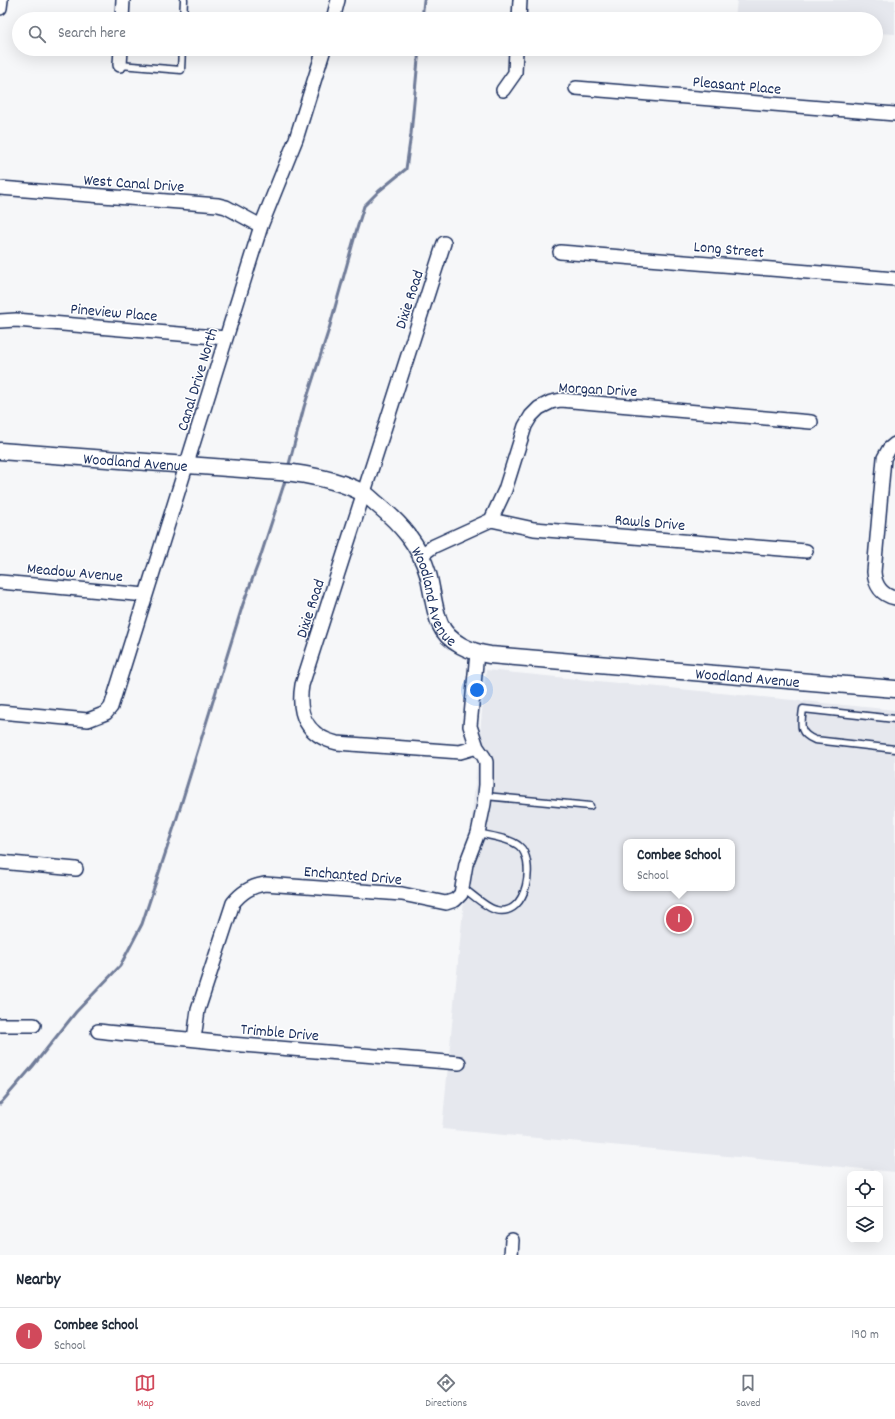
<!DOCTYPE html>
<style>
body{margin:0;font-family:Dekko,sans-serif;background:#f6f6f7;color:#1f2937}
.controls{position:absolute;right:12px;bottom:12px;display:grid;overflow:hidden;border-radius:8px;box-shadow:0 4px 16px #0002}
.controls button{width:36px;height:36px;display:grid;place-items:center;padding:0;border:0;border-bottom:1px solid #e0e1e3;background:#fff;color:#1f2937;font:20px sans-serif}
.you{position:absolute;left:477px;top:690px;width:14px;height:14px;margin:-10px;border:3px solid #fff;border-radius:50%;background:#1a73e8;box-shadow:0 0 0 6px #1a73e833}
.badge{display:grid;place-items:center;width:26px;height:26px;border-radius:50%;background:#d1495b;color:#fff;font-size:13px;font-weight:700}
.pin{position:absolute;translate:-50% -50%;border:2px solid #fff;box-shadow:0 1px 4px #0006}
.popup{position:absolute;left:623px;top:839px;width:112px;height:52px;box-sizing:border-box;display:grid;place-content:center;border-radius:8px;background:#fff;filter:drop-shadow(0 1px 3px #0005);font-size:13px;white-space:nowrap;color:#747a83}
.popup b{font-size:15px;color:#1f2937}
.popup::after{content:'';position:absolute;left:50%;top:100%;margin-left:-8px;border:8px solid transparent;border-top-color:#fff}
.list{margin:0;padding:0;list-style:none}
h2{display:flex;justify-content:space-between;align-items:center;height:52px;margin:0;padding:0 16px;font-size:17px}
h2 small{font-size:13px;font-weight:400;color:#747a83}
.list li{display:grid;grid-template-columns:26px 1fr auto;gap:12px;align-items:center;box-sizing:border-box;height:56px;padding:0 16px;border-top:1px solid #e0e1e3}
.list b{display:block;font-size:15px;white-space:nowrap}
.list p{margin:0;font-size:13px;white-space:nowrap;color:#747a83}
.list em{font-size:13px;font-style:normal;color:#747a83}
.icon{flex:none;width:22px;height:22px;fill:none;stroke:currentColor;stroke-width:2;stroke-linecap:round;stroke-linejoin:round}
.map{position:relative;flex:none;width:895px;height:1255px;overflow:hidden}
.search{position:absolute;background:#fff;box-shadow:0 4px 16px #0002;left:12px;right:12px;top:12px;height:44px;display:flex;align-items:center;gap:10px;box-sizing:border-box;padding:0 14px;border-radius:22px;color:#747a83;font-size:15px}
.sheet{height:108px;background:#fff}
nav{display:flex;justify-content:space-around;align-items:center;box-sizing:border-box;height:56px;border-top:1px solid #e0e1e3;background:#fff;font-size:11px;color:#747a83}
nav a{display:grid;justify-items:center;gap:2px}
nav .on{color:#d1495b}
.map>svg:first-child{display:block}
</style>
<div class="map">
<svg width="895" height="1255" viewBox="0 0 895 1255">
<rect width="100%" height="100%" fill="#f6f7f9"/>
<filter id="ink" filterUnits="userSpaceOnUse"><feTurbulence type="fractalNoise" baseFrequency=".025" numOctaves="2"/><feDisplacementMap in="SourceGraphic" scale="8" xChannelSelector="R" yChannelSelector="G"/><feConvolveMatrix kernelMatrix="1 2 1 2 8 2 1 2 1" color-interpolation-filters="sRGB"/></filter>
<g filter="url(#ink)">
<path fill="#e6e8ee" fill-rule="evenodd" d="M 737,0 L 895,0 L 895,34 L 876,33 L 876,19 L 735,19 Z
M 486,670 L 895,710 L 895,1172 L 442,1129 ZM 626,842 L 732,842 L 732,888 L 626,888 Z"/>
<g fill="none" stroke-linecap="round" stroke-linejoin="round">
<path stroke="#707c99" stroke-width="3" d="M 422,19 L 424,0
M 288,468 L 304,407 L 329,329 L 356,232 L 364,206 L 379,191 L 406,169 L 411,134 L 419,49
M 0,1104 L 33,1066 L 76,1012 L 120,966 L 142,924 L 175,824 L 243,604 L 258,564 L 286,478"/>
<g stroke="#1b2f5e" stroke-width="9">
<path id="service" d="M 183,19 L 184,0
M 120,65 L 181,70 L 182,49
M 895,719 L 803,709 C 801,725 798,733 815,740 L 895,749
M 485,796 L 590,806
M 463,888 C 472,894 486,908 496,910 C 528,918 536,859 519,846 C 510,838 489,836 478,833"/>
</g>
<g stroke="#1b2f5e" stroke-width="16">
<path id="minor" d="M 0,8 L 1,0
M 122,19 L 123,0
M 333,19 L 338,0
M 519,19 L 520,0
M 120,65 L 121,49
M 576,88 L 895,114
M 503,90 L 515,73 L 516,49
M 0,188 L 218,205 L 226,207 L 261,226
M 444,243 L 302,685 C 297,715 307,736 337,743 L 460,752 L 477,747
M 560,252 L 895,279
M 0,321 L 16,320 L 226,338
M 895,444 L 889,449 L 884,458 L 874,572 C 875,585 881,595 895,598
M 491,520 L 534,529 L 806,551
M 420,556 L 434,546 L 491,520 L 505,490 L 525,426 L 531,416 L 539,408 L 551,402 L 561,400 L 811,422
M 0,582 L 146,595
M 0,712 L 88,720 L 106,713 L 111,707 L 261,226 L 296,139 L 324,49
M 0,862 L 76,869
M 0,1025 L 34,1025
M 98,1031 C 142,1036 187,1038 231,1044 L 459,1063
M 194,1039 L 198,1010 L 233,903 C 242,892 251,886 265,884 L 402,894 L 446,903 L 455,900 L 461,894 L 466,864 L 478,833 L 484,804 L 486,785 L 486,762 L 484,757 L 477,747 L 470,726 L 477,653
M 511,1255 L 512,1240"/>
</g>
<g stroke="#1b2f5e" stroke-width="19">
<g id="tertiary">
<path id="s1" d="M 0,451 L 293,473 C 315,476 343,482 363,493 C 368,495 373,501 377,504 C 401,524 419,544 428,574 C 432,589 434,611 440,624 C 448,643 471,652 490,655 L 895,689"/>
</g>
</g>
<use href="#service" stroke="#fff" stroke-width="6"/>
<use href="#minor" stroke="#fff" stroke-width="13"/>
<use href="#tertiary" stroke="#fff" stroke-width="16"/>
</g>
</g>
<g text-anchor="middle" stroke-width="3" stroke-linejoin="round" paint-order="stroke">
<g font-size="16" fill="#1b2f5e" stroke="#fff">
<text transform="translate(737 84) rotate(5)" y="6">Pleasant Place</text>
<text transform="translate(134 182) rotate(4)" y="6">West Canal Drive</text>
<text transform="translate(729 248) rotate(5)" y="6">Long Street</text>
<text transform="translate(408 299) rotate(-72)" y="6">Dixie Road</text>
<text transform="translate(114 311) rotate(5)" y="6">Pineview Place</text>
<text transform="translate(196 379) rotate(-73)" y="6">Canal Drive North</text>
<text transform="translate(598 388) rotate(3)" y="6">Morgan Drive</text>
<text dy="6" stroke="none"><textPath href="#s1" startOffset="136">Woodland Avenue</textPath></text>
<text transform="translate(650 521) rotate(5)" y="6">Rawls Drive</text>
<text transform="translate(75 571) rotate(5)" y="6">Meadow Avenue</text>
<text dy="6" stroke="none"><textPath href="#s1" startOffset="496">Woodland Avenue</textPath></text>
<text transform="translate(309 608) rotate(-72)" y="6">Dixie Road</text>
<text dy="6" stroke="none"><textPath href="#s1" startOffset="844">Woodland Avenue</textPath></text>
<text transform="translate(353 874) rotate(5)" y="6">Enchanted Drive</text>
<text transform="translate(280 1031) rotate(5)" y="6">Trimble Drive</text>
</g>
</g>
</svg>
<div class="controls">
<button><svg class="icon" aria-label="locate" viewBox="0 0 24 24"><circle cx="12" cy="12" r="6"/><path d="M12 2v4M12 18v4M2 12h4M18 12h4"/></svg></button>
<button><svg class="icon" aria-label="layers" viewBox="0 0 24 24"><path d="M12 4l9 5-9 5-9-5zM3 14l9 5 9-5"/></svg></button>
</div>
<div class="you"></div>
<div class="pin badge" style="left:679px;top:919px">1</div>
<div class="popup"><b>Combee School</b>School</div>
<div class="search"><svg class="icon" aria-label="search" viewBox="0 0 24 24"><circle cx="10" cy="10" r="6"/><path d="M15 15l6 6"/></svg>Search here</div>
</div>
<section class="sheet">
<h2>Nearby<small></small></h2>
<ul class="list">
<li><span class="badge">1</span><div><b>Combee School</b><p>School</p></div><em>190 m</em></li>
</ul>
</section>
<nav>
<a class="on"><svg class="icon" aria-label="map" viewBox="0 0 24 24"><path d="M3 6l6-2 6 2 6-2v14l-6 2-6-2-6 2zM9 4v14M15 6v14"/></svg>Map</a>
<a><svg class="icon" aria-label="directions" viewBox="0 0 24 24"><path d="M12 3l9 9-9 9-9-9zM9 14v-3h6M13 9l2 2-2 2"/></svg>Directions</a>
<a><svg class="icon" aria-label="saved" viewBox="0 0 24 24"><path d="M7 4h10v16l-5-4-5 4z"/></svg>Saved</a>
</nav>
